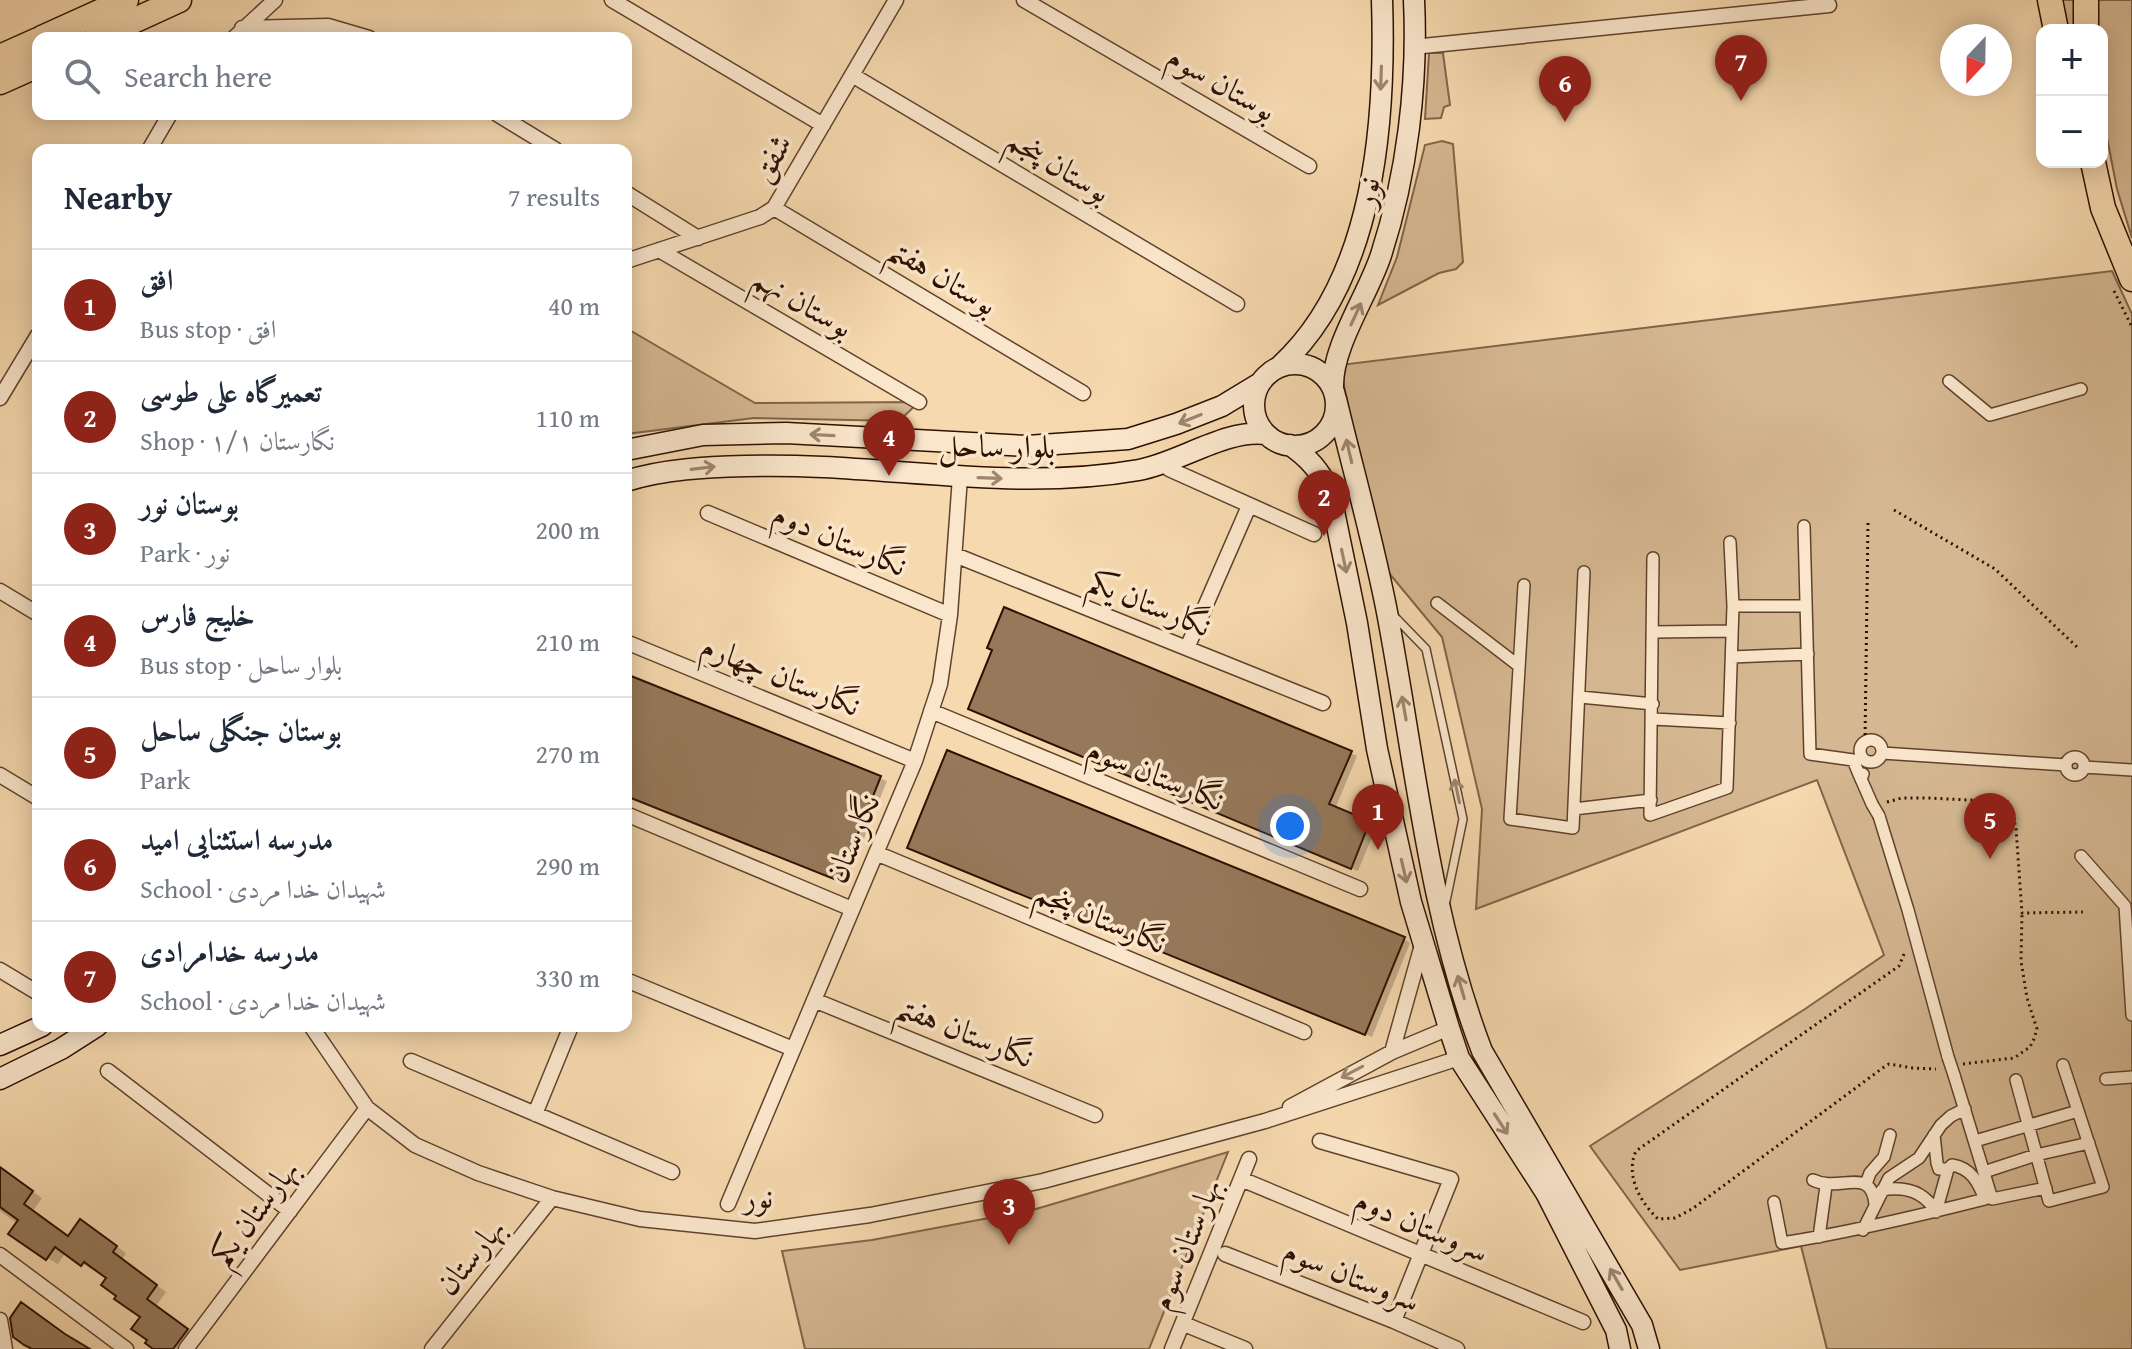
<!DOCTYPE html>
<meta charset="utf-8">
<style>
body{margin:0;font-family:"Gentium Book Plus",Amiri,serif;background:#f6f6f7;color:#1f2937}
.controls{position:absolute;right:24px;top:24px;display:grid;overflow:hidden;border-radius:16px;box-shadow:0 4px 20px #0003}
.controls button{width:72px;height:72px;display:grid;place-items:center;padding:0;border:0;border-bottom:2px solid #e0e1e3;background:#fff;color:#1f2937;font:40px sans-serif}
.compass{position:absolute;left:1940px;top:24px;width:72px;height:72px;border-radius:50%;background:#fff;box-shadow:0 4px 20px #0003;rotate:202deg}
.you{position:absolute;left:1290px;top:826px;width:28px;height:28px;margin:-20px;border:6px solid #fff;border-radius:50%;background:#1a73e8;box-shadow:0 0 0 12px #1a73e833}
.badge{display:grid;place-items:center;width:52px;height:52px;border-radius:50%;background:#8f2418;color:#fff;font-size:26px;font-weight:700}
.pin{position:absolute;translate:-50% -66px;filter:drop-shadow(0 2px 4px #0008)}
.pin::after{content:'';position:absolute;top:42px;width:28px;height:24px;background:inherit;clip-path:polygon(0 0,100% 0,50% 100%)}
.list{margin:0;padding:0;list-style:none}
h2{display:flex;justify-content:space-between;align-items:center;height:104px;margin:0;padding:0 32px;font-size:34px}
h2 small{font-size:26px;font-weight:400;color:#747a83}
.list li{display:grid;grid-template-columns:52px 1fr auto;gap:24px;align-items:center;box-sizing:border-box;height:112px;padding:0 32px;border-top:2px solid #e0e1e3}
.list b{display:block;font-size:30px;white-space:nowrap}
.list p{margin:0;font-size:26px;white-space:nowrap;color:#747a83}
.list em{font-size:26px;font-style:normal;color:#747a83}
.icon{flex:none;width:44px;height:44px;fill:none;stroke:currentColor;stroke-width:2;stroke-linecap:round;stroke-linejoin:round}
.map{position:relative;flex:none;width:2132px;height:1349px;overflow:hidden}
.search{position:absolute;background:#fff;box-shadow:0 4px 20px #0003;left:32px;top:32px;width:600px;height:88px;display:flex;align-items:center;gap:20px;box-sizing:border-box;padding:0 28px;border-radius:16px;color:#747a83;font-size:30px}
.panel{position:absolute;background:#fff;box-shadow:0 4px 20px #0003;left:32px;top:144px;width:600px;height:888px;border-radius:16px}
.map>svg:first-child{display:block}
</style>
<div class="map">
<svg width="2132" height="1349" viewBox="0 0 2132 1349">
<rect width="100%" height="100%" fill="#f7d9af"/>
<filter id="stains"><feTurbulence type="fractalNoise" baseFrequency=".0025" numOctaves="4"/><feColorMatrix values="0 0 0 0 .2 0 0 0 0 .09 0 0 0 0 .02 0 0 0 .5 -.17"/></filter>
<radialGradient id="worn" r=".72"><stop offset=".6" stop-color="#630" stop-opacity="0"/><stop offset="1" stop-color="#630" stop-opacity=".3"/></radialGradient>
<path fill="#d5b791" stroke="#816448" stroke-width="2" d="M 2057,0 L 2076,0 L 2075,30 L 2063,30 Z
M 2097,0 L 2132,0 L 2132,238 L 2117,189 L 2102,112 L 2102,30 L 2097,30 Z
M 1429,53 L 1443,53 L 1450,105 L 1444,107 L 1441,118 L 1425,119 Z
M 1442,141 L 1453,144 L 1463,262 L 1456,269 L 1439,273 L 1378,305 L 1397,257 L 1425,145 Z
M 2112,271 L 2132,314 L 2132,1349 L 1827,1349 L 1801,1246 L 1680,1270 L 1590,1146 L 1805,1009 L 1884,955 L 1817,780 L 1476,909 L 1482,809 L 1442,637 L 1379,561 L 1340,365 Z
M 626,328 L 755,403 L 919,402 L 899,421 L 754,418 L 626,434 Z
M 1228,1152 L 1149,1349 L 805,1349 L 782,1251 L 872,1240 L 1036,1209 Z"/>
<path fill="#0003" d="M 626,676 L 887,781 L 846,883 L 626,796 Z
M 976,712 L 1351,753 L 1357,756 L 1335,809 L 1376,827 L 1358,871 Z
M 916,851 L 1404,939 L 1410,943 L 1372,1037 Z
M 0,1169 L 42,1198 L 33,1211 L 70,1237 L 91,1228 L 126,1253 L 122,1260 L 166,1292 L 156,1306 L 197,1336 L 187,1349 L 164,1349 L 143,1316 L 119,1296 L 109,1277 L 94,1267 L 92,1270 L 66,1252 L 58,1264 L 47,1258 L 18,1224 L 0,1211 Z"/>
<path fill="#96795b" stroke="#2d1000" stroke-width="2" d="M 1004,607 L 1352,751 L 1329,804 L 1370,821 L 1351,869 L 968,709 L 992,650 L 987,648 Z
M 626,674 L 881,776 L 839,881 L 626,796 Z
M 947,750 L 1405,937 L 1365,1035 L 907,848 Z
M 0,1167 L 33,1191 L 24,1204 L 68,1236 L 80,1219 L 117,1246 L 113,1252 L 157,1285 L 147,1299 L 188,1329 L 173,1349 L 153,1349 L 145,1343 L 147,1340 L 131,1329 L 140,1317 L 114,1299 L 116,1296 L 101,1285 L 106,1278 L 84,1262 L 81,1266 L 55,1247 L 46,1260 L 8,1234 L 18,1220 L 0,1207 Z
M 21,1302 L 65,1334 L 90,1349 L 32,1349 L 24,1345 L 13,1337 L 10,1318 Z"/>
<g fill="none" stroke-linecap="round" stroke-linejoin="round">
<g stroke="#60422c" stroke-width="10">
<path id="service" d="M 1394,616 L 1426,649 L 1463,819 L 1446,901"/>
</g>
<g stroke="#60422c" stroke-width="14">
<path id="pedestrian" d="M 1949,381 L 1990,415 L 2081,389
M 1804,526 L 1810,754 L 1853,760 L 1861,779
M 1653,558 L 1650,815 L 1727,788 L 1733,606 L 1730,542
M 1524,585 L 1510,819 L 1573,828 L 1584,572
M 1437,603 L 1519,666
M 1733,606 L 1806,606
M 1653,632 L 1732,631
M 1732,657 L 1808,654
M 1580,697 L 1653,704
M 1653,719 L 1730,723
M1860 751a11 11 0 1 1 22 0a11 11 0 1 1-22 0Z
M 1882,753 L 2066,765
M2066 766a9 9 0 1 1 18 0a9 9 0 1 1-18 0Z
M 2084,767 L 2132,770
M 1863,774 L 1861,779 L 1872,804
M 1574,809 L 1651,800
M 1879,816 L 1908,910 L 1948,1057
M 2081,856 L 2125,906 L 2132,1015
M 1954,1075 L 1992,1199 L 2046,1188
M 2106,1079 L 2132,1077
M 2016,1080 L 2049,1201 L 2103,1187 L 2063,1065
M 1934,1135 L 1937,1163 L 1939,1169 L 1948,1169
M 1975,1141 L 2078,1111
M 1984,1172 L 2036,1155 L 2089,1143
M 1813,1180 C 1839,1193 1871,1165 1875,1204
M 1866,1184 L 1870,1173 L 1884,1157 L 1890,1135
M 1882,1190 C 1905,1186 1924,1191 1936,1212
M 1774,1202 L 1782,1243 C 1851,1232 1918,1216 1985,1199 C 1978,1182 1971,1168 1952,1165 L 1948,1169 L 1936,1212
M 1863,1230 L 1889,1178 L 1919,1158 L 1941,1125 L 1951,1116 L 1965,1109
M 1819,1237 L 1826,1186"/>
</g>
<g stroke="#60422c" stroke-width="17">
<path id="minor" d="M 612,0 L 823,125
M 1024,0 L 1309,166
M 242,28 L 328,26 L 369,38
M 234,38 L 275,0
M 1413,47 L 1829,5
M 852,75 L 1237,304
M 497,114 L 556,150
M 149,150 L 170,114
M 626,193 L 698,238
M 774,208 L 1083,393
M 659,250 L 919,402
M 626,261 L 760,217 L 774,208 L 896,0
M 0,398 L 38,335
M 1169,469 L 1314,534
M 708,513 L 950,615
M 955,555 L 1323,703
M 0,591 L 38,614
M 626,642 L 915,761
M 1187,648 L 1249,506
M 931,711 L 1360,889
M 0,775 L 38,798
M 626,814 L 852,909
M 876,853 L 1304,1032
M 0,970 L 38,993
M 626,980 L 793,1049
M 814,1000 L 1095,1115
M 311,1026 L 367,1108 L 415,1145 L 478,1173 L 552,1198 L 640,1219 L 755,1231 L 870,1215 L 1043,1181 L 1265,1121 L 1459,1058
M 1392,1052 L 1422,945
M 411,1061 L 672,1172
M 108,1071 L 290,1211
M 1290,1107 L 1392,1052 L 1449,1028
M 535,1114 L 571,1026
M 1320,1141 L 1451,1179 L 1394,1321
M 1241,1179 L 1583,1322
M 728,1204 L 915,761 L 940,684 L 950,615 L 960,477
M 1225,1254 L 1394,1321 L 1457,1349
M 0,1255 L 126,1349
M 0,1320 L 5,1349
M 1184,1324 L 1245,1349
M 186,1349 L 367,1108
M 432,1349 L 552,1198
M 1172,1349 L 1249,1159"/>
</g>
<g stroke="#2d1000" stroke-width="23">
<path id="secondary" d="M1254 405a41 41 0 1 1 82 0a41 41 0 1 1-82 0Z
M 1280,366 C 1375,279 1386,121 1382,0
M 1333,387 C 1332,346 1367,297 1381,255 C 1407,175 1418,85 1414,0
M 1336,399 C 1353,470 1373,540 1387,612 C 1415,759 1428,910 1482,1051 L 1642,1325 L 1649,1349
M 1290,445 C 1309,458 1320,471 1330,492 L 1357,623 L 1377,749 L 1411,902 L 1449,1028 L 1459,1058 L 1546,1193 L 1616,1330 L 1620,1349
M 626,450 L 703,435 L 786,433 L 1027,446 L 1128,439 L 1176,424 L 1222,406 L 1260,383
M 626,481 C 664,469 707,467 746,466 C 877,462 1008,493 1139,470 C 1181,462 1225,429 1266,434
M 0,1045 L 42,1026
M 0,1079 L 61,1049 L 97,1026"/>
</g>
<g stroke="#2d1000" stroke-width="27">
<path id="trunk" d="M 2050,0 L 2056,30
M 2086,30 L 2086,0
M 42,38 L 126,0
M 96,38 L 179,0
M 0,57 L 38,40
M 0,82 L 38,65
M 2093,162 L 2103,208 L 2132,279"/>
</g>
<path stroke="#2d1000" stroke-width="3" stroke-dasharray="2 4" stroke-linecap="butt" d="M 2114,291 L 2132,327
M 1894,510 L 1995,569 L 2077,647
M 1865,741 L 1868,521
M 1887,802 L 1902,798 L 1928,798 L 2009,802 L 2016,828 L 2022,913 L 2083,912
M 1904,954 L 1899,966 L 1636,1151 C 1625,1175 1640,1202 1658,1219 L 1675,1218 L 1692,1209 L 1884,1067 L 1889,1064 L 1913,1068 L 1936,1069
M 1963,1064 L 2014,1058 L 2030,1047 L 2034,1039 L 2037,1029 L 2027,998 L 2021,961 L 2022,913"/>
<use href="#service" stroke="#fae6cb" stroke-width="7"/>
<use href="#pedestrian" stroke="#fae6cb" stroke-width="11"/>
<use href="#minor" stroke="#fae6cb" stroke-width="14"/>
<use href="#secondary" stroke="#fae6cb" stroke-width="20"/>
<use href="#trunk" stroke="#f7d9af" stroke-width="24"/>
<g stroke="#60422c" stroke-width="14" stroke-linecap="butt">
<path id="pedestrian-bridge" d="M 1872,804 L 1879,816
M 1948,1057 L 1954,1075"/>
</g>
<use href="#pedestrian-bridge" stroke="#fae6cb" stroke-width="11"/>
</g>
<defs><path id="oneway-shaft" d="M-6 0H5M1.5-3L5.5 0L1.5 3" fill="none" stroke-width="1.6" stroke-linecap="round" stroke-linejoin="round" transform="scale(2)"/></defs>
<g stroke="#9e8670">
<use href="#oneway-shaft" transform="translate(1381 78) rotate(92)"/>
<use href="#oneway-shaft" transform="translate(1356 314) rotate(-65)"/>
<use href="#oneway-shaft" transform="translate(1190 419) rotate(158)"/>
<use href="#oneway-shaft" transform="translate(822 435) rotate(-177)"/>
<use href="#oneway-shaft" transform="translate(1349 451) rotate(-103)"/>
<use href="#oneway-shaft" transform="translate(703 468) rotate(-7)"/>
<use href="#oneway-shaft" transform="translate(990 478) rotate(2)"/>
<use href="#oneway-shaft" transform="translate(1344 561) rotate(78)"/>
<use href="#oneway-shaft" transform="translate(1404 708) rotate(-100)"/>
<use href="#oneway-shaft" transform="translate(1457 791) rotate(-102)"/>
<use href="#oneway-shaft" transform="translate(1404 871) rotate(77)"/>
<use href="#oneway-shaft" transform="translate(1461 987) rotate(-106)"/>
<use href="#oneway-shaft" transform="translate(1352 1072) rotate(152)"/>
<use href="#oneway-shaft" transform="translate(1501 1124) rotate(57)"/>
<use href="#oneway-shaft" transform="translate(1616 1279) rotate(-120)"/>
</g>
<g text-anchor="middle" stroke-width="7" stroke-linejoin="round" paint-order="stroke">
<g font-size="32" fill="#2d1000" stroke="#fae6cb">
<text transform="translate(1222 83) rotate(30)" y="11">بوستان سوم</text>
<text transform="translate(771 158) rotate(-60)" y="11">شفق</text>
<text transform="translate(1059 165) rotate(31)" y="11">بوستان پنجم</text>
<text transform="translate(1366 192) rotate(-78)" y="11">نور</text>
<text transform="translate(943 276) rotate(31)" y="11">بوستان هفتم</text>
<text transform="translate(803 302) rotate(30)" y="11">بوستان نهم</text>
<text transform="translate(997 446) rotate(1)" y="11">بلوار ساحل</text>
<text transform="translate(840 539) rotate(23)" y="11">نگارستان دوم</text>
<text transform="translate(1150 603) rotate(22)" y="11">نگارستان یکم</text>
<text transform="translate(781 675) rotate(22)" y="11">نگارستان چهارم</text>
<text transform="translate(1156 774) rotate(22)" y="11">نگارستان سوم</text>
<text transform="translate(852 838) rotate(-67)" y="11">نگارستان</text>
<text transform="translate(1101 917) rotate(23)" y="11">نگارستان پنجم</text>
<text transform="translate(965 1031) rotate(22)" y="11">نگارستان هفتم</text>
<text transform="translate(758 1197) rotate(-2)" y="11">نور</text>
<text transform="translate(254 1212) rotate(-53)" y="11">بهارستان یکم</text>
<text transform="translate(1422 1225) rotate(23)" y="11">سروستان دوم</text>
<text transform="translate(1185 1244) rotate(-68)" y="11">بهارستان سوم</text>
<text transform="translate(470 1256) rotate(-51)" y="11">بهارستان</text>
<text transform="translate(1352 1275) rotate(22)" y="11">سروستان سوم</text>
</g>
</g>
<rect width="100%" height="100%" filter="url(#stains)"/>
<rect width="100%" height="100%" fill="url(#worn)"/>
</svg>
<div class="controls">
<button>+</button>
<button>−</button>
</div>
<svg class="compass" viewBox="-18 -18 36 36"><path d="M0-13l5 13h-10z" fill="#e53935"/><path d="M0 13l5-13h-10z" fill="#747a83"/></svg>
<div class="you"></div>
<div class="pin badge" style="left:1378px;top:850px">1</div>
<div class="pin badge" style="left:1324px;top:536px">2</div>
<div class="pin badge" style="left:1009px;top:1245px">3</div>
<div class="pin badge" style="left:889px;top:476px">4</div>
<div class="pin badge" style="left:1990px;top:859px">5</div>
<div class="pin badge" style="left:1565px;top:122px">6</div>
<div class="pin badge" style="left:1741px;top:101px">7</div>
<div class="search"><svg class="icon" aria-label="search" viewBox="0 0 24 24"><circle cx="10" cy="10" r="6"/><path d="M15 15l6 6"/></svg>Search here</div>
<section class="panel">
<h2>Nearby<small>7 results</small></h2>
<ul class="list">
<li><span class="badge">1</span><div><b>افق</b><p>Bus stop · افق</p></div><em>40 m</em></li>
<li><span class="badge">2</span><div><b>تعمیرگاه علی طوسی</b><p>Shop · نگارستان ۱/۱</p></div><em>110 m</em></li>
<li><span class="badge">3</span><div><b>بوستان نور</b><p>Park · نور</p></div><em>200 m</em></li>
<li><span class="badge">4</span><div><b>خلیج فارس</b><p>Bus stop · بلوار ساحل</p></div><em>210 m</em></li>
<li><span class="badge">5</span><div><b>بوستان جنگلی ساحل</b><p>Park</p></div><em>270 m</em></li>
<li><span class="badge">6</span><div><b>مدرسه استثنایی امید</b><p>School · شهیدان خدا مردی</p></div><em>290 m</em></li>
<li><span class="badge">7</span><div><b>مدرسه خدامرادی</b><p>School · شهیدان خدا مردی</p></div><em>330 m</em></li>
</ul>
</section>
</div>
